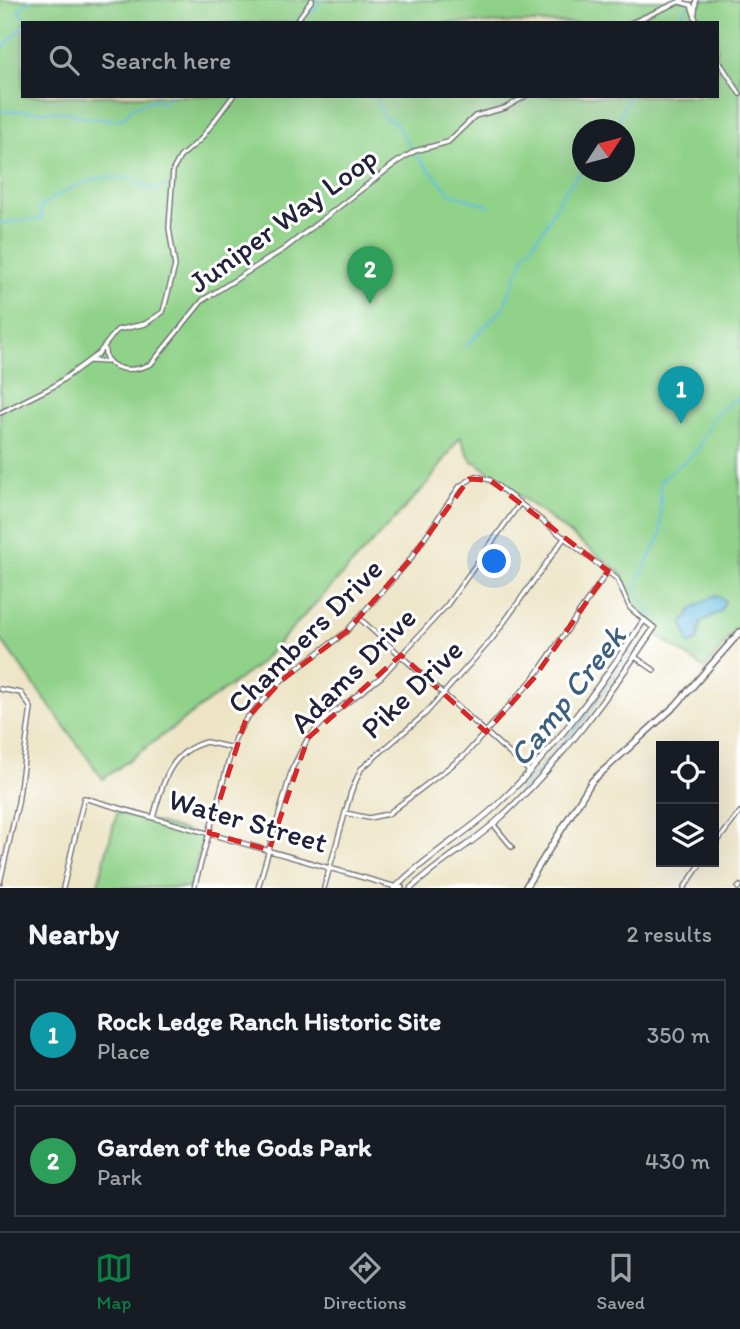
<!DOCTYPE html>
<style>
body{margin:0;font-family:Itim,sans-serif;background:#242831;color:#f1f3f6}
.controls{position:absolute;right:21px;bottom:21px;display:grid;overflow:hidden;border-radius:0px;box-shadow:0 7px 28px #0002}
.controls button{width:63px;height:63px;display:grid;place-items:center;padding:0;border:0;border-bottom:2px solid #363941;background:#171b24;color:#f1f3f6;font:35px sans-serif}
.compass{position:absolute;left:572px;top:119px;width:63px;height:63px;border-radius:50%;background:#171b24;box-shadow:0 7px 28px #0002;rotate:54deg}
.you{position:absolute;left:495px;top:562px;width:24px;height:24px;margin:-18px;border:5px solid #fff;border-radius:50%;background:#1a73e8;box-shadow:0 0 0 10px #1a73e833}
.badge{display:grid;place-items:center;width:46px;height:46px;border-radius:50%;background:#0b8043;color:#fff;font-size:23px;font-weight:700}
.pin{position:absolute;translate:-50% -58px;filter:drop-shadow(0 2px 4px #0008)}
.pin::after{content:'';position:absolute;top:37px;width:24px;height:21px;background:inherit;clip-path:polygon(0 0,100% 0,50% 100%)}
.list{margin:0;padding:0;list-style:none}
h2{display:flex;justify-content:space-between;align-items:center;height:91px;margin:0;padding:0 28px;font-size:30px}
h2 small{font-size:23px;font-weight:400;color:#9ea1a6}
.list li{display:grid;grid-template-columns:46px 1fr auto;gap:21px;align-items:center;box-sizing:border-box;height:112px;margin:0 14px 14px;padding:0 14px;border:2px solid #363941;border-radius:0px}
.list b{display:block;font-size:26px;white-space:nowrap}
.list p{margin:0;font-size:23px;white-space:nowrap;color:#9ea1a6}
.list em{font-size:23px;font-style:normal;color:#9ea1a6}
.icon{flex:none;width:38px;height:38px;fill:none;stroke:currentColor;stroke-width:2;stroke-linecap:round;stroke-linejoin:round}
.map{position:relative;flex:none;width:740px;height:888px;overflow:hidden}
.search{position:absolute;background:#171b24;box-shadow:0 7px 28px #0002;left:21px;right:21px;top:21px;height:77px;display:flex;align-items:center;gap:18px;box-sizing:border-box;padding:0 24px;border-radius:0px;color:#9ea1a6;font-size:26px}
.sheet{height:343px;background:#171b24}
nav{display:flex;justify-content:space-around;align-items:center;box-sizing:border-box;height:98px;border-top:2px solid #363941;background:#171b24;font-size:19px;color:#9ea1a6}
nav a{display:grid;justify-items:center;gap:4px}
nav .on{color:#0b8043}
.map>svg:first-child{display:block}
</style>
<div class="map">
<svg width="740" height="888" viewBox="0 0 740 888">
<rect width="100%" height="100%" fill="#fff"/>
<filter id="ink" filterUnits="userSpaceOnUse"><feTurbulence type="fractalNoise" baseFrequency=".0143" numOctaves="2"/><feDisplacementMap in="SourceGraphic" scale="14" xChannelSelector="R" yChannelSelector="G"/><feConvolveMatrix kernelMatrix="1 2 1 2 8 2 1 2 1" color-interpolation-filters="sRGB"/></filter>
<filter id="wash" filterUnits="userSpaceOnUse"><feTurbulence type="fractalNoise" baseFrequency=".00686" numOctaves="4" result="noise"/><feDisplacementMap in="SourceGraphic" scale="28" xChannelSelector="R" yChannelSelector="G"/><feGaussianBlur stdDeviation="1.57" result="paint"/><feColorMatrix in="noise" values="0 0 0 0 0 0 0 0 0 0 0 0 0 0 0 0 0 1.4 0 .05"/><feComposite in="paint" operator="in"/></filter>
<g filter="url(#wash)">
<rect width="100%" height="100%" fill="#ece4c5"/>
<path fill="#90d289" stroke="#597a62" stroke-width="2" fill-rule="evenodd" d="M 0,0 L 740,0 L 740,624 L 705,669 L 655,633 L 657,626 L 632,603 L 623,576 L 617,570 L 476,462 L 472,462 L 460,437 L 429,482 L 257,666 L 103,779 L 0,638 ZM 23,23 L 717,23 L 717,96 L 23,96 ZM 582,130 L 624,130 L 624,172 L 582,172 Z
M 117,812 L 204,836 L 189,888 L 97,888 Z"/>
<path fill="#65bde2" stroke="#44708e" stroke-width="2" d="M 716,595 L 725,601 L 721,611 L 701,622 L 697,641 L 689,645 L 683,623 L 693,608 Z"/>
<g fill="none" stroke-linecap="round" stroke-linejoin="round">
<path stroke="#65bde2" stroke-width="2" d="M 303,15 L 314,11 L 322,0
M 27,23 L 18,11 L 30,0
M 289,23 L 292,20
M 668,23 L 681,16 L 687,6
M 0,51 L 23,26
M 375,96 L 385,118 L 396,123 L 412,150
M 0,111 L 67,112 L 86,118 L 118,120 L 124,118 L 133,107 L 156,99 L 162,103 L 171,96
M 619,130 L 619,118 L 629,96
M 415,154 L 450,193 L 489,206
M 0,223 L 42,219 L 40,207 C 77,181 117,163 156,192 L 160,187 L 169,187
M 466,346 L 504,307 L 525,254 L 545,227 L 561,196 L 582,170
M 651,621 L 653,617 L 638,593 L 638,581 L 661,535 L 660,481 L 697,451 L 715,414 L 740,396
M 404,888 L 510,802 L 585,718 L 648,626"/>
</g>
</g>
<g filter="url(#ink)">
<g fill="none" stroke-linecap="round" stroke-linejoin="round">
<g stroke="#69666b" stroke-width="6">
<path id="minor" d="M 680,2 L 691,5 L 697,23
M 695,12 L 696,0
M 295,23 L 312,0
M 631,23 L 683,0
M 717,58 L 740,94
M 104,346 L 106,358 C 117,373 135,371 151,364 L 203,300 L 284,249 L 397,162 L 415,151 L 448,142 L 475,116 L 505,108 L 526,96
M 90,361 L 107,362
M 0,413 L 54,386 L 98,354 L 117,330 L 145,324 L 163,312 L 175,266 L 169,228 L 173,170 L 180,157 L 200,140 L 233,96
M 476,476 L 490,480 L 617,579 L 630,608 L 644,620
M 359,618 L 529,771
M 635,657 L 654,670
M 0,689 L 21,693 L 31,708 L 18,803 L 0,882
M 345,813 L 369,818 L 388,814 L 465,755 L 534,678 L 608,571
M 153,818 C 162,786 168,752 206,742 L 233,748
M 493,824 L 512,847
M 714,846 L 740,812
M 63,888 L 84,798 L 396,887
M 194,888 L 235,738 L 246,719 L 282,680 L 346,632 L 409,561 L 460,486 L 476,476
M 258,888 L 292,769 L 308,738 L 328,717 L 381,677 L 447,605 L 520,503
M 324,888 L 351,792 L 361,769 L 425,714 L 492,639 L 565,537
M 684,888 L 702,862
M 738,888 L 740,886"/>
</g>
<g stroke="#69666b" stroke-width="7">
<path id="tertiary" d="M 396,887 C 426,856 465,835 496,806 C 554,751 600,686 644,620 L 654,628 C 608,696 560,763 499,819 C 472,844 439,862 411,888"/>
</g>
<g stroke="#69666b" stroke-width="8">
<path id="secondary" d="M 394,888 L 401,888
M 525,888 L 592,781 L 676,705 L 740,632"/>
</g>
<use href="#minor" stroke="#fff" stroke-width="3.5"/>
<use href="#tertiary" stroke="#fff" stroke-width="4.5"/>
<use href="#secondary" stroke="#fff" stroke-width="5"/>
</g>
</g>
<path fill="none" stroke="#d62828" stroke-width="5" stroke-dasharray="14 9" stroke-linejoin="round" d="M 469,479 L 490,480 L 608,571 L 534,678 L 486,732 L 401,655 L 308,738 L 269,850 L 209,833 L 246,719 L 282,680 L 346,632 L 409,561 Z"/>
<g text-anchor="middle" stroke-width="6" stroke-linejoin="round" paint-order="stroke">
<g font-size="30" fill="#22223b" stroke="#fff">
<text transform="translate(283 220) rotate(-36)" y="10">Juniper Way Loop</text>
<text transform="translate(305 636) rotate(-45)" y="10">Chambers Drive</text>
<text transform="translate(353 670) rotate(-45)" y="10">Adams Drive</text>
<text transform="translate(412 689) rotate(-44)" y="10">Pike Drive</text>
<text transform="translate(248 821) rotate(16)" y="10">Water Street</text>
</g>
<g font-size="32" font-style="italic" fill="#3d607e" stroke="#fff">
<text transform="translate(567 696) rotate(-52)" y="11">Camp Creek</text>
</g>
</g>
</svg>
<div class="controls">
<button><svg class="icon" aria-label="locate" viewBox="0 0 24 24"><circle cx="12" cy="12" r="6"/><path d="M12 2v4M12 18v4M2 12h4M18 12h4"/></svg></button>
<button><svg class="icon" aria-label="layers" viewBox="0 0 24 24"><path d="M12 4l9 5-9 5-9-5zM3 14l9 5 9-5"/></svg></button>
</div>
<svg class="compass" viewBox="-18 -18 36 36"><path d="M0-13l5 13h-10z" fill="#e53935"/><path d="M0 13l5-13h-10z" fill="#9ea1a6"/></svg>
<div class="you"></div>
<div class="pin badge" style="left:681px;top:424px;background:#0f9aa8">1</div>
<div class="pin badge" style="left:370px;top:304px;background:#2e9e5b">2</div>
<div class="search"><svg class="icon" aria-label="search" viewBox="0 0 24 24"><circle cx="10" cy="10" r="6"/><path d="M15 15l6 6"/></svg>Search here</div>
</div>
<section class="sheet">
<h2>Nearby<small>2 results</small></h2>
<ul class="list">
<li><span class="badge" style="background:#0f9aa8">1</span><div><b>Rock Ledge Ranch Historic Site</b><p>Place</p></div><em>350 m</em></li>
<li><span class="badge" style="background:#2e9e5b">2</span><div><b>Garden of the Gods Park</b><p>Park</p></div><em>430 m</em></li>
</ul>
</section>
<nav>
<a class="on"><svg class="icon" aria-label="map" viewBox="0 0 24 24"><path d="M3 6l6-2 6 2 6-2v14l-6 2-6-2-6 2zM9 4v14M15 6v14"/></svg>Map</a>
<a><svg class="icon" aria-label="directions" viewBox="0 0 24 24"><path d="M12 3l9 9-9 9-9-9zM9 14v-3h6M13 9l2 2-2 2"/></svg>Directions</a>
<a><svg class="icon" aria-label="saved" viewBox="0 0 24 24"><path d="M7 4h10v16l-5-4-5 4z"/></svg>Saved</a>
</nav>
